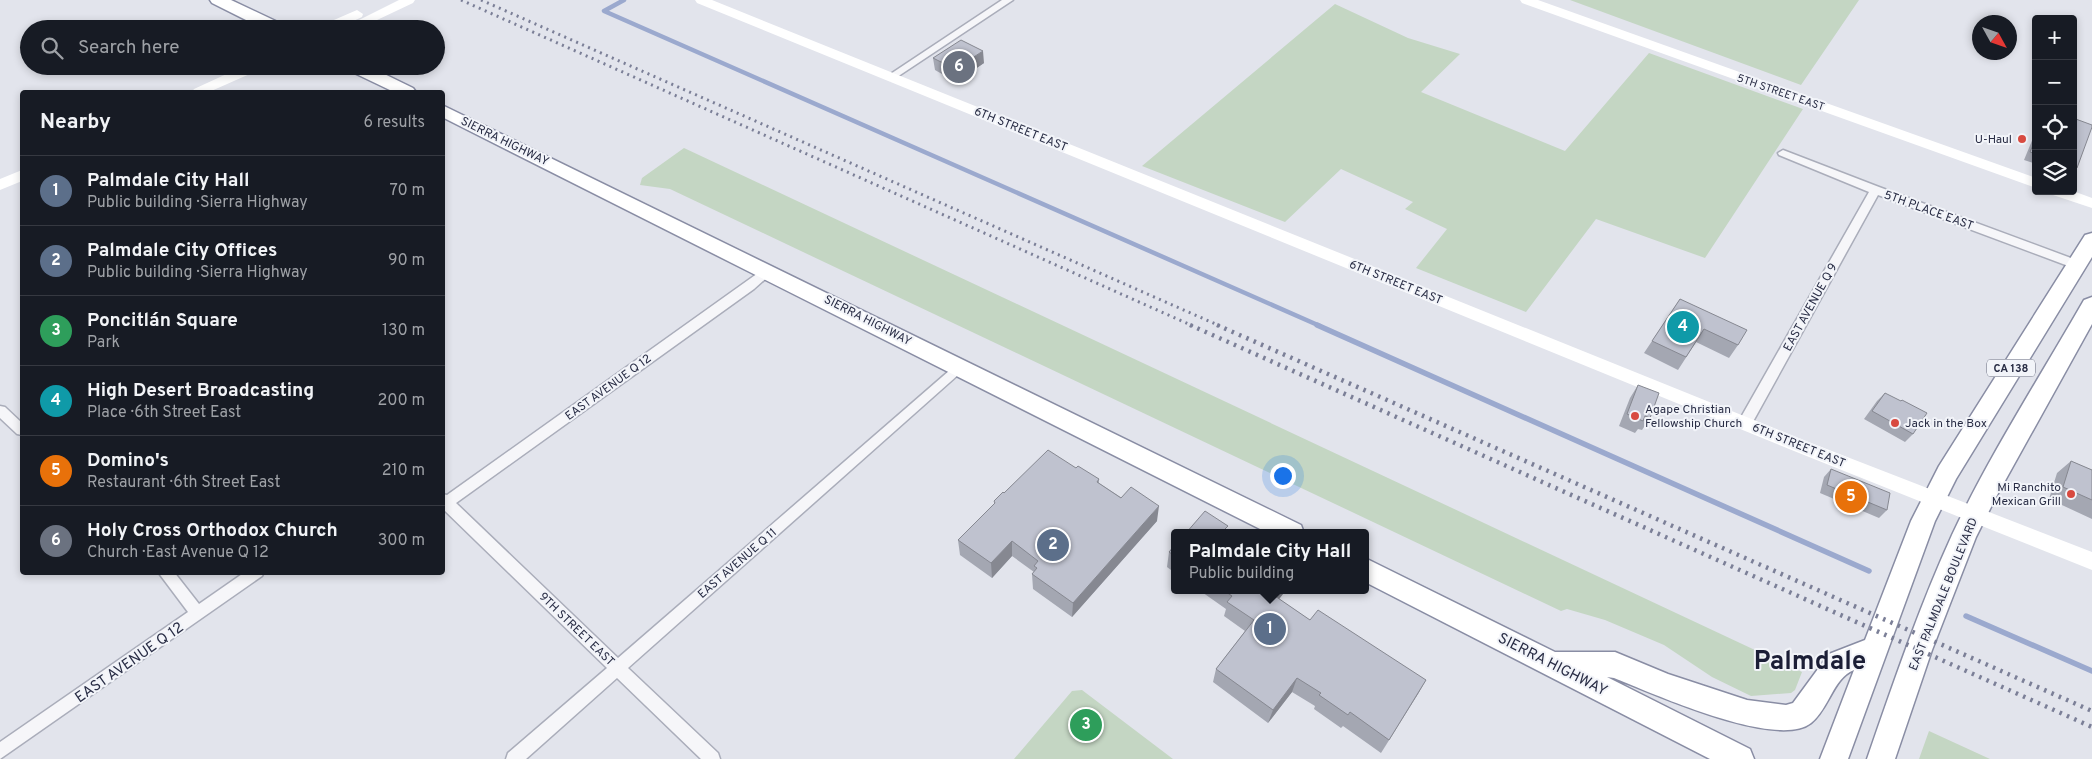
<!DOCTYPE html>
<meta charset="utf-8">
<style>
body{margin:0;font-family:Overpass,sans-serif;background:#20242c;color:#f1f3f6}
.controls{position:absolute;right:15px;top:15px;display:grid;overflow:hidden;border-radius:5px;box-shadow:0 2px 8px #0003}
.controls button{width:45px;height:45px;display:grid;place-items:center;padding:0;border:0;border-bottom:1px solid #363941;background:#171b24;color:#f1f3f6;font:25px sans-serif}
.compass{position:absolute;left:1972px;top:15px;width:45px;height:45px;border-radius:50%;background:#171b24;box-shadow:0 2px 8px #0003;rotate:130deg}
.you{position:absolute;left:1282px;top:475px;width:18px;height:18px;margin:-12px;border:4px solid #fff;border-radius:50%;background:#1a73e8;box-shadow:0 0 0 8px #1a73e833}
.badge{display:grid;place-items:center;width:32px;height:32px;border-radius:50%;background:#7c3aed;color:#fff;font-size:16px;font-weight:700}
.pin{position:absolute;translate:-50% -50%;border:2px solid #fff;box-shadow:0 1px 5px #0006}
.popup{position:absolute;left:1171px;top:529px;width:198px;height:65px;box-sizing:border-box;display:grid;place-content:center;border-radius:5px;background:#171b24;filter:drop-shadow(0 1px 4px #0005);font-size:16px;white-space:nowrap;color:#9ea1a6}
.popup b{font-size:19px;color:#f1f3f6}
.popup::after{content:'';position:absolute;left:50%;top:100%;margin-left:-10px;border:10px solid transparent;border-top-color:#171b24}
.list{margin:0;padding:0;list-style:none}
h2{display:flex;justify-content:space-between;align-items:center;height:65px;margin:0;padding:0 20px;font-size:21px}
h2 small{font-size:16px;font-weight:400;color:#9ea1a6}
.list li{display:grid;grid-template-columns:32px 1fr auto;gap:15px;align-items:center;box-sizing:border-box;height:70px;padding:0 20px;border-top:1px solid #363941}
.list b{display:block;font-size:19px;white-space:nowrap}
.list p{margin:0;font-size:16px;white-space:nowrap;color:#9ea1a6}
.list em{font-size:16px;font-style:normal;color:#9ea1a6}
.icon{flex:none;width:28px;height:28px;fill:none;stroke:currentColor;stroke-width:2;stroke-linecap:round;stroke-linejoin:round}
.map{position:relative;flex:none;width:2092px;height:759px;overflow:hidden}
.search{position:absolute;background:#171b24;box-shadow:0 2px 8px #0003;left:20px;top:20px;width:425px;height:55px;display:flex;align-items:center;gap:12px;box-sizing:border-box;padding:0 18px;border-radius:28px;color:#9ea1a6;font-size:19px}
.panel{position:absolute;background:#171b24;box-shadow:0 2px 8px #0003;left:20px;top:90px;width:425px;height:485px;border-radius:5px}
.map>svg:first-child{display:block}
</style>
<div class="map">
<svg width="2092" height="759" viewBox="0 0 2092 759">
<rect width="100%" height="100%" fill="#e2e4ec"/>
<path fill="#c4d6c3" d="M 1570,0 L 1859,0 L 1801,85 Z
M 1335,4 L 1408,38 L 1460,54 L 1421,92 L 1565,151 L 1649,53 L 1803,109 L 1705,258 L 1596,219 L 1526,312 L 1416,268 L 1447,229 L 1405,209 L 1413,202 L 1341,169 L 1285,222 L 1142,166 Z
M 684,148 L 1802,672 L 1795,690 L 1791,693 L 1751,696 L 1712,677 L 1664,645 L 1605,620 L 1567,609 L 1561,611 L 670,189 L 640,185 L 642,178 Z
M 1082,690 L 1173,759 L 1014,759 L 1072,691 Z
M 1929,731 L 1990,759 L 1919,759 Z"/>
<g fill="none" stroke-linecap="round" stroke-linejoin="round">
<path stroke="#9ba9ce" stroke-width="4.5" d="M 624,0 L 604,11 L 1320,326"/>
<path stroke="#9ba9ce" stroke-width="5.5" d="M 1317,325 L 1869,571
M 1966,616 L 2092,671"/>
<g stroke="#aaadba" stroke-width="3">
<path id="street" d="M 1002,0 L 1013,0 L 894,79 L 891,80 L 886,77 Z
M 1783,150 L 1879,187 L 2079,261 L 2081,264 L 2079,267 L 2071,267 L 1878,195 L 1750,427 L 1740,427 L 1739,423 L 1740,419 L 1869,192 L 1779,155 L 1778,153 Z
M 768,266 L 772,267 L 774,270 L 772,273 L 754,289 L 456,503 L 618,658 L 957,364 L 965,364 L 967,367 L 628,668 L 718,753 L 720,759 L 701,759 L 617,678 L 526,759 L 506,759 L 508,753 L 607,668 L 442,508 L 442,494 L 447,495 Z
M 0,406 L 5,407 L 22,423 L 22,435 L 17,434 L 0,418 Z
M 158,572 L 174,572 L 199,604 L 245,572 L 264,572 L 262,576 L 0,759 L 0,742 L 188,612 Z"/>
</g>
<g stroke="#898da4" stroke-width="3">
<path id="highway" d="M 210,0 L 231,0 L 284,25 L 286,29 L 264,29 L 212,3 Z
M 346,66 L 368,66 L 413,88 L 416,92 L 394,92 L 348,70 Z
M 442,105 L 1301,525 L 1304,533 L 1268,533 L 442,117 Z
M 2092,233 L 2092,257 L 1956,479 L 1935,521 L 1848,759 L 1820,759 L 1854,670 C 1833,678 1829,709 1811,723 C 1777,750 1652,693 1614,678 L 1607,677 L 1750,749 L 1754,759 L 1710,759 L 1365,582 L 1365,558 L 1555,652 L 1615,652 L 1668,674 L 1747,700 L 1786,705 L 1793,703 L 1829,654 L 1865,640 L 1911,521 L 1939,466 L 2085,235 Z
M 2092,297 L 2092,324 L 1996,497 L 1976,537 L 1932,650 L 1895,759 L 1867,759 C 1893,684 1919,607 1952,535 C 1990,454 2040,377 2084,300 Z"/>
</g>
<use href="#street" fill="#f6f6f9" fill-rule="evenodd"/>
<path fill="#fff" fill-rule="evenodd" d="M 399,0 L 415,0 L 413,3 L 358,29 L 341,29 Z
M 695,0 L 712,0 L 1806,441 L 2092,552 L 2092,570 L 1794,451 L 697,3 Z
M 1520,0 L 1538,0 L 2036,178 L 2036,188 L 1522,3 Z
M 357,10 L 363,14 L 362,17 L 336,29 L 319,29 L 320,26 Z
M 244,66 L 263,66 L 261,69 L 209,92 L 192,92 L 194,89 Z
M 22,170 L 22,181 L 0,190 L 0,179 Z
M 2051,191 L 2073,191 L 2092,198 L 2092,208 L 2053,195 Z"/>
<use href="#highway" fill="#fff" fill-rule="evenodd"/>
<path stroke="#7b7f97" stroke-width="3" stroke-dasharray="2 4.5" stroke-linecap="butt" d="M 461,0 L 1193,326
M 481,0 L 1220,326"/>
<path stroke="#7b7f97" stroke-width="4.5" stroke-dasharray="2.5 5.5" stroke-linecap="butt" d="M 1190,325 L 2092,727
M 1217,325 L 2092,711"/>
</g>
<path fill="#a4a7b2" d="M 933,58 L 984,63 L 956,82 L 935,70 Z
M 2073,118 L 2077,168 L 2073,173 Z
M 2036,131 L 2036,164 L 2024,160 Z
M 1680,299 L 1738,345 L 1729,358 L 1696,342 L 1678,370 L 1644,353 Z
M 1638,385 L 1650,418 L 1642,430 L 1638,429 L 1635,433 L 1619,426 L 1630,398 Z
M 1885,393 L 1913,434 L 1905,442 L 1864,419 L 1877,401 Z
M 2071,461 L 2092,470 L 2092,519 L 2049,499 L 2057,473 Z
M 1076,468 L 1099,479 L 1099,483 L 1157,521 L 1072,617 L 1033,589 L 1032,574 L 1034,572 L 1012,556 L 992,578 L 960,555 L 958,540 L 994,504 L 994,501 Z
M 1831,469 L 1887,510 L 1879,518 L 1820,493 L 1824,477 Z
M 1175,545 L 1175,573 L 1167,567 L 1169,552 Z
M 1199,590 L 1286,590 L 1279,599 L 1310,620 L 1426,680 L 1381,753 L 1343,726 L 1341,728 L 1314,709 L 1315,706 L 1292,692 L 1268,723 L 1213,682 L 1216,669 L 1245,631 L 1224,616 L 1226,609 Z"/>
<path fill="#868891" d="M 983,51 L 984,63 L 956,82 L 955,69 Z
M 1159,506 L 1157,521 L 1072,617 L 1073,603 Z
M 1012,541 L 1012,556 L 992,578 L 991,563 Z
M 1279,590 L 1286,590 L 1270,611 L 1275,596 Z
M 1297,678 L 1292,692 L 1268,723 L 1273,710 Z
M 1426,680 L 1418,694 L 1381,753 L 1389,740 Z"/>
<path fill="#bfc2cf" stroke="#868891" d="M 961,40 L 983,51 L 955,69 L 933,58 Z
M 2073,118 L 2092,125 L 2092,127 L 2077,168 L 2073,167 Z
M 2036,138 L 2036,154 L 2030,152 Z
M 1680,299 L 1747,330 L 1738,345 L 1704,329 L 1686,357 L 1652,341 Z
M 1638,385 L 1659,393 L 1650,418 L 1645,416 L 1643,421 L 1627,414 Z
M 1885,393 L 1901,401 L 1902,400 L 1927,413 L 1913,434 L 1872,411 Z
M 1048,450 L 1076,468 L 1078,466 L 1099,479 L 1097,482 L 1121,498 L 1131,487 L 1159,506 L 1073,603 L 1032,574 L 1037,568 L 1034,566 L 1038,561 L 1012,541 L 991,563 L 958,540 L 995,503 L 994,501 L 1003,492 L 1004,493 Z
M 2071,461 L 2092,470 L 2092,500 L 2063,487 Z
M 1831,469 L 1890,493 L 1887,510 L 1827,485 Z
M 1205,511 L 1228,526 L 1225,529 L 1231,533 L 1186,533 Z
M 1175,545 L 1175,556 L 1169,552 Z
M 1223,590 L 1279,590 L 1275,596 L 1310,620 L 1318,610 L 1426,680 L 1389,740 L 1350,712 L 1348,715 L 1319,695 L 1321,693 L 1297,678 L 1273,710 L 1216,669 L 1254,620 L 1227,602 L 1232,596 Z"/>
<g fill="#d84a40" stroke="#f2f4f9" stroke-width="2">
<circle cx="2022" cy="139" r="5"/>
<circle cx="1635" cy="416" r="5"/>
<circle cx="1895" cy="423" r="5"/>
<circle cx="2071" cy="494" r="5"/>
</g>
<g text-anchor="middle" stroke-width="4" stroke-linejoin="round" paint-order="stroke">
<g font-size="11" fill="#292d45" stroke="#f2f4f9">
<text transform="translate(1781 92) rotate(19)" y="4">5TH STREET EAST</text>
</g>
<rect fill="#f2f4f9" stroke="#65697b" stroke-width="1" x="1987" y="359.5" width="48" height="17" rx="4"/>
<g font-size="11" font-weight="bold" fill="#292d45">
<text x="2011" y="372">CA 138</text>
</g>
<g font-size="12" fill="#292d45" stroke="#f2f4f9">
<text transform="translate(1021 129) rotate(22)" y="4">6TH STREET EAST</text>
<text transform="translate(505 141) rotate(26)" y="4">SIERRA HIGHWAY</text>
<text transform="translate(1929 210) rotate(20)" y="4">5TH PLACE EAST</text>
<text transform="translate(1396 282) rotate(22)" y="4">6TH STREET EAST</text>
<text transform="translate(1810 307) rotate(-61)" y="4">EAST AVENUE Q 9</text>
<text transform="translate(868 320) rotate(27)" y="4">SIERRA HIGHWAY</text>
<text transform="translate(608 387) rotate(-36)" y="4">EAST AVENUE Q 12</text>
<text transform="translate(1799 445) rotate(22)" y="4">6TH STREET EAST</text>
<text transform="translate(737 563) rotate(-41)" y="4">EAST AVENUE Q 11</text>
<text transform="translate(1943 594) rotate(-68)" y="4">EAST PALMDALE BOULEVARD</text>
<text transform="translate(577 629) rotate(44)" y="4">9TH STREET EAST</text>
</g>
<g font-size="12" fill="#292d45" stroke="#f2f4f9" text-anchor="end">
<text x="2012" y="143">U-Haul</text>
<text x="1645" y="413" text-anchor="start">Agape Christian<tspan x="1645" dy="14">Fellowship Church</tspan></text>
<text x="1905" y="427" text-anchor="start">Jack in the Box</text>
<text x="2061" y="491">Mi Ranchito<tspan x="2061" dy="14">Mexican Grill</tspan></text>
</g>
<g font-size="15" fill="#292d45" stroke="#f2f4f9">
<text transform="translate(129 662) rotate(-35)" y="5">EAST AVENUE Q 12</text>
<text transform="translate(1553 664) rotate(27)" y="5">SIERRA HIGHWAY</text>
</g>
<g font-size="26" font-weight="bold" fill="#1b1e36" stroke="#f2f4f9">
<text x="1810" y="669">Palmdale</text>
</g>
</g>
</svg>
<div class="controls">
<button>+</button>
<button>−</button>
<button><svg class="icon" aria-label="locate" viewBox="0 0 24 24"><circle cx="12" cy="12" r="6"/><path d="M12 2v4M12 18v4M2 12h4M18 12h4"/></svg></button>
<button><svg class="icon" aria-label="layers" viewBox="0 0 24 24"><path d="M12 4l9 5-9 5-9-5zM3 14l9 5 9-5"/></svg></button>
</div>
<svg class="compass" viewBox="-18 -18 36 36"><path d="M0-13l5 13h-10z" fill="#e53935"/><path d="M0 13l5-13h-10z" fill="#9ea1a6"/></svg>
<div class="you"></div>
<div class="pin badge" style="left:1270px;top:629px;background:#5c6f8a">1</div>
<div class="popup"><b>Palmdale City Hall</b>Public building</div>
<div class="pin badge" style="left:1053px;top:545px;background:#5c6f8a">2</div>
<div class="pin badge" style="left:1086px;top:725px;background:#2e9e5b">3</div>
<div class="pin badge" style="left:1683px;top:327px;background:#0f9aa8">4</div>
<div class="pin badge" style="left:1851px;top:497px;background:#e8710a">5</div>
<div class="pin badge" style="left:959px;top:67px;background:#6b7280">6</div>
<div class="search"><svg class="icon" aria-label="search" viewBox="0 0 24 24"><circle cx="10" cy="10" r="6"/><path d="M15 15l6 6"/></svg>Search here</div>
<section class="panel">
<h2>Nearby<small>6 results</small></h2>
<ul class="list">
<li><span class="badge" style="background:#5c6f8a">1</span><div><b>Palmdale City Hall</b><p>Public building · Sierra Highway</p></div><em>70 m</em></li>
<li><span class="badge" style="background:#5c6f8a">2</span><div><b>Palmdale City Offices</b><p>Public building · Sierra Highway</p></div><em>90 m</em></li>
<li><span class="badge" style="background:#2e9e5b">3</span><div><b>Poncitlán Square</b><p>Park</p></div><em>130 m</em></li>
<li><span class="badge" style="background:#0f9aa8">4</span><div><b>High Desert Broadcasting</b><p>Place · 6th Street East</p></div><em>200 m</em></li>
<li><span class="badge" style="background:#e8710a">5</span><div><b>Domino's</b><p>Restaurant · 6th Street East</p></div><em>210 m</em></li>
<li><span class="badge" style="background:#6b7280">6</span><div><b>Holy Cross Orthodox Church</b><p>Church · East Avenue Q 12</p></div><em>300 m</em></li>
</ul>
</section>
</div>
